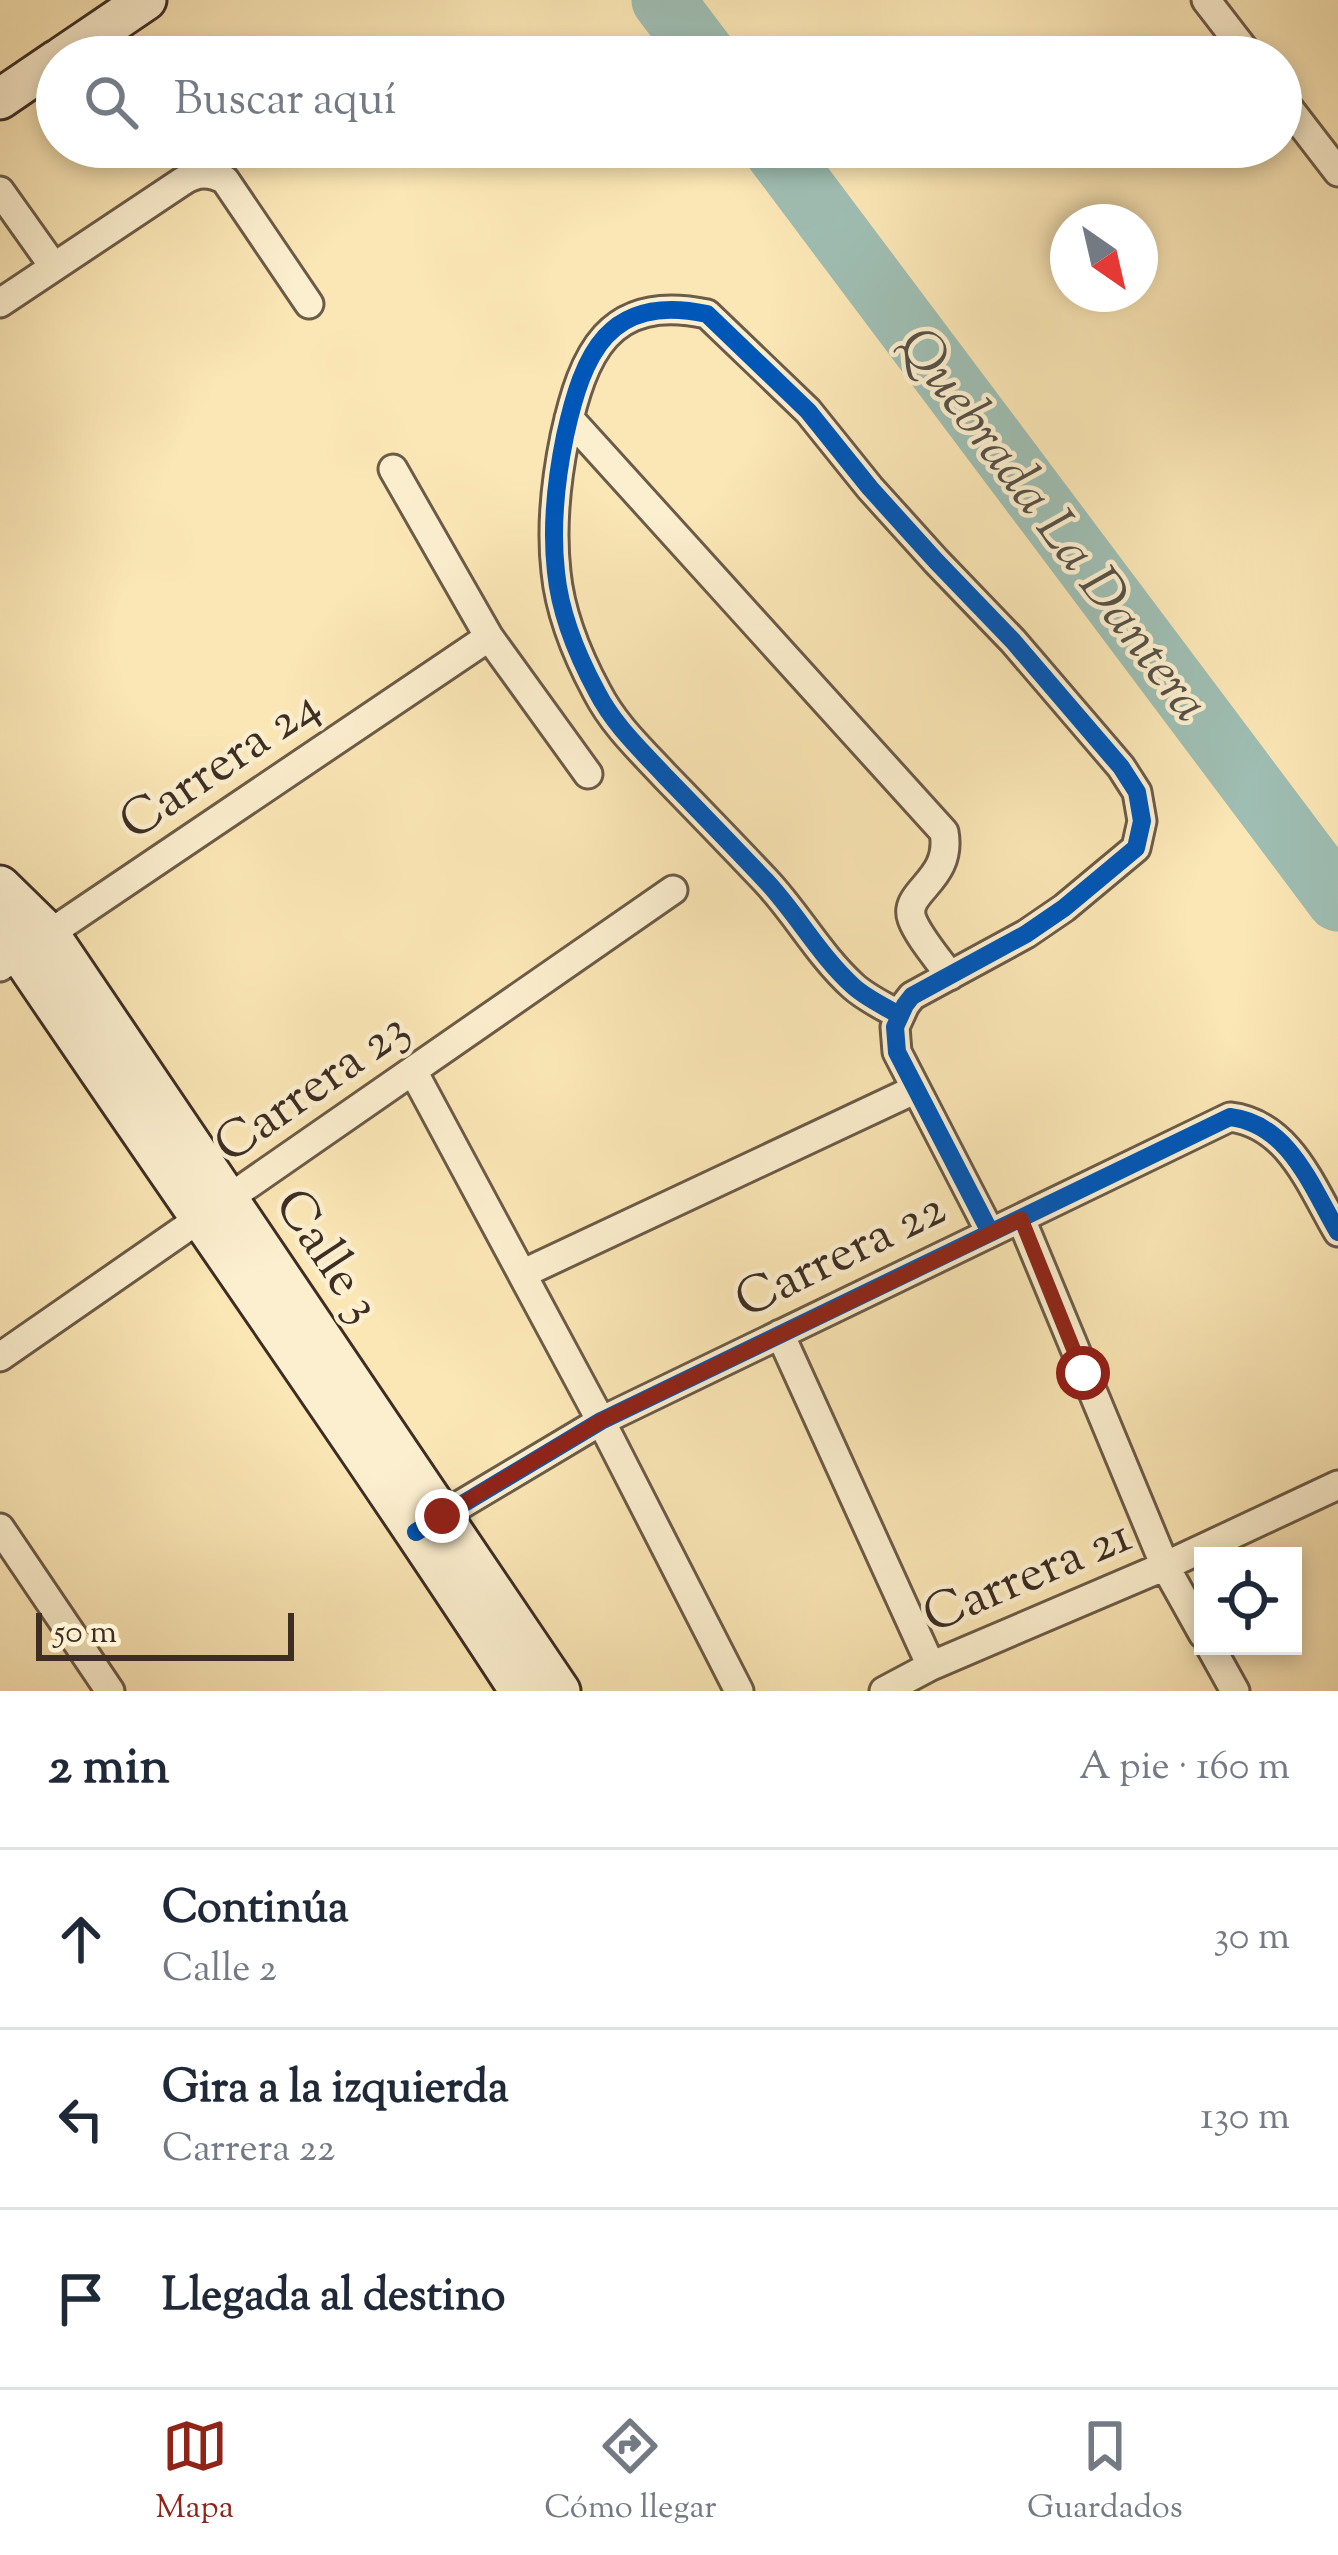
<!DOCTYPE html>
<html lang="es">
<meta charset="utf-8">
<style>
body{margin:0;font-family:"Sorts Mill Goudy",serif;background:#f2f2f3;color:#1f2937}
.controls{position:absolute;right:36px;bottom:36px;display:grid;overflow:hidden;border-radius:0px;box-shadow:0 6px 18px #0003}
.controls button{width:108px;height:108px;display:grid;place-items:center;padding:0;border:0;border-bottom:3px solid #e0e1e3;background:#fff;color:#1f2937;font:60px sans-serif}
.compass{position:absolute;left:1050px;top:204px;width:108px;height:108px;border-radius:50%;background:#fff;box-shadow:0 6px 18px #0003;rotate:146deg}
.scale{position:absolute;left:36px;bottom:30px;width:258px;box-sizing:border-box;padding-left:12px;border:6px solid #3d2d23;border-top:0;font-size:33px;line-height:42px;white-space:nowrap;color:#3d2d23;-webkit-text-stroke:9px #fcefcf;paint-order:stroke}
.stop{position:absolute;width:36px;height:36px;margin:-27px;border:9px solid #8f2418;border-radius:50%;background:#fff}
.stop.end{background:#8f2418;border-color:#fff;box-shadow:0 3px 12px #0008}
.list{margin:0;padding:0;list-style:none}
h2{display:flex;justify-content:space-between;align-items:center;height:156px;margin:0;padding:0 48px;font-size:51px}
h2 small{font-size:39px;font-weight:400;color:#747a83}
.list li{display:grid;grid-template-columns:78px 1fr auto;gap:36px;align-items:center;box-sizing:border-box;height:180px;padding:0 48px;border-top:3px solid #e0e1e3}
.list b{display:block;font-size:45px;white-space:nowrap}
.list p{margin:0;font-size:39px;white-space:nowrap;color:#747a83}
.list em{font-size:39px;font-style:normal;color:#747a83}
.icon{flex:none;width:66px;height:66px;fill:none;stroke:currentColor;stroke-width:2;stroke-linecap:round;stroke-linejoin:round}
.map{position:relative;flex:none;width:1338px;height:1691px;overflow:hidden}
.search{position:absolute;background:#fff;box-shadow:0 6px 18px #0003;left:36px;right:36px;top:36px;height:132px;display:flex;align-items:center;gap:30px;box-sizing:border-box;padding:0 42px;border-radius:66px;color:#747a83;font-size:45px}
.sheet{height:696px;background:#fff}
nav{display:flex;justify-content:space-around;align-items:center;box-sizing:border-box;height:168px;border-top:3px solid #e0e1e3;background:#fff;font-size:33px;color:#747a83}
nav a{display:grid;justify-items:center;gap:6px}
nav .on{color:#8f2418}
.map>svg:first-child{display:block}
</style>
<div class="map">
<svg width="1338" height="1691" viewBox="0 0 1338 1691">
<rect width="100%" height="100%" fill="#fbe6b5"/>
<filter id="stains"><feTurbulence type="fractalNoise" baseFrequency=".00167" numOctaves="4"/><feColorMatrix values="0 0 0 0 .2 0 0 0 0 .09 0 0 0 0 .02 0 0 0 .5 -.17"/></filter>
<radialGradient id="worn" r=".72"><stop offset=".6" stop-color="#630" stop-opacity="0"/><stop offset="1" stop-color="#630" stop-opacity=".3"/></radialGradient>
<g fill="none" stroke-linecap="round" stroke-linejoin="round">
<path stroke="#9fbeb3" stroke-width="63" d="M 663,0 L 706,57
M 773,147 L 1338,900"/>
<g stroke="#6c5b48" stroke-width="33">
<path id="street" d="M 1206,0 L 1250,57
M 1281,98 L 1338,172
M 0,191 L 54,267
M 0,303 L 183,181 C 198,172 209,172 225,180 L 309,304
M 569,418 L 944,832 C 953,881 902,891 912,919 C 918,936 939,960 950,976
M 393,469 L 489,637 L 588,774
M 0,967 L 489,637
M 899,1015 C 884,1006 866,998 853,986 C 819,955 797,914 766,881 C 733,846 699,811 665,776 C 640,749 614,725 597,692 C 577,655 560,613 556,572 C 551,528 556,480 565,436 C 583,354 608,293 707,314 L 808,411 L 870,488 L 936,561 L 1013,641 L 1121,767 L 1137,792 L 1142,821 L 1136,848 L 1064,908 L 1026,934 L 912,996 L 905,1005 L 895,1027 L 897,1052 L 990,1232
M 413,1071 L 601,1421 L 739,1691
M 1021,1219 L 1165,1566 L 1203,1634
M 522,1274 L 916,1089
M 780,1334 L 931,1666
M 0,1357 L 673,890
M 430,1523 L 601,1421 L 1230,1117 C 1289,1124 1311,1186 1338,1232
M 0,1528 L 110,1691
M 1210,1646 L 1235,1691
M 884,1691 L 931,1666 L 1165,1566 L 1338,1485"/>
</g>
<g stroke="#3d2d23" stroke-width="45">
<path id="secondary" d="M 62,57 L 146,0
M 0,99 L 57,60
M 0,886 L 49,934 L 560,1691
M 0,918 L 20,954 C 186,1200 358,1442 520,1691"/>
</g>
<use href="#street" stroke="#fcefcf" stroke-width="27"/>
<use href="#secondary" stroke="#fcefcf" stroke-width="39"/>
<g stroke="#fcefcf" stroke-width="26">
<path id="cycleway" d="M 899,1015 C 884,1006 866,998 853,986 C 819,955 797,914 766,881 C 733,846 699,811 665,776 C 640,749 614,725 597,692 C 577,655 560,613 556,572 C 551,528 556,480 565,436 C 583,354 608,293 707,314 L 808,411 L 870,488 L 936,561 L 1013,641 L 1121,767 L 1137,792 L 1142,821 L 1136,848 L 1064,908 L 1026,934 L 912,996 L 905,1005 L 895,1027 L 897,1052 L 990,1232
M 416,1532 L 601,1421 L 1230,1117 C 1289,1124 1311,1186 1338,1232"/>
</g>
<use href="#cycleway" stroke="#0057b8" stroke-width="18"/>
</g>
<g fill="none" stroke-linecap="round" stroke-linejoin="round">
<path stroke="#8f2418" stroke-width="15" d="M 442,1516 L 601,1421 L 1021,1219 L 1083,1373"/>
</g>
<g text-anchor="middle" stroke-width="9" stroke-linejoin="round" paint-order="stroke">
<g font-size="51" fill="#3d2d23" stroke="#fcefcf">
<text transform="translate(218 762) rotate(-34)" y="18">Carrera 24</text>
<text transform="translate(310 1085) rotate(-35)" y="18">Carrera 23</text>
<text transform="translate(839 1252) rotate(-26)" y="18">Carrera 22</text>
<text transform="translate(330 1254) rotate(56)" y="18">Calle 3</text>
<text transform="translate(1026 1573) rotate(-23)" y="18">Carrera 21</text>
</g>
<g font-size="54" font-style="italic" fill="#565147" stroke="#fcefcf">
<text transform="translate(1056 523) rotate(53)" y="19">Quebrada La Dantera</text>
</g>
</g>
<rect width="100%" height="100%" filter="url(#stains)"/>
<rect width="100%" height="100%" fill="url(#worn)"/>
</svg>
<div class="controls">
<button><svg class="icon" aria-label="locate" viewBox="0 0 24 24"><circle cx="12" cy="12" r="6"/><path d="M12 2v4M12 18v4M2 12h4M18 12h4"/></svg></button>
</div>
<svg class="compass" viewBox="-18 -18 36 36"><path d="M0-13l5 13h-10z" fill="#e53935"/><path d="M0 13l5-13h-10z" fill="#747a83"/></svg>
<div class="scale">50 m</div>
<div class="stop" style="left:1083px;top:1373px"></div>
<div class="stop end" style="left:442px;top:1516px"></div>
<div class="search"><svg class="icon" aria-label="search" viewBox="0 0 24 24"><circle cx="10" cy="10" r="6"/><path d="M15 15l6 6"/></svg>Buscar aquí</div>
</div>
<section class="sheet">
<h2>2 min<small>A pie · 160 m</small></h2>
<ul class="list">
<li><svg class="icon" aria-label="ahead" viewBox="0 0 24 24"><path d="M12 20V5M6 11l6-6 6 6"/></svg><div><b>Continúa</b><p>Calle 2</p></div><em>30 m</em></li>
<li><svg class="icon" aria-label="left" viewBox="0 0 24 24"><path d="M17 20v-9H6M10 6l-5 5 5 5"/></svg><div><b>Gira a la izquierda</b><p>Carrera 22</p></div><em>130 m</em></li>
<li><svg class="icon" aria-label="arrive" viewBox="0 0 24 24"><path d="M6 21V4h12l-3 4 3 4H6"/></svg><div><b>Llegada al destino</b></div></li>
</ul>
</section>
<nav>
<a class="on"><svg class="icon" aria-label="map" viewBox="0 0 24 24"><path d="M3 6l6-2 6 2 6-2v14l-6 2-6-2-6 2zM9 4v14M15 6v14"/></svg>Mapa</a>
<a><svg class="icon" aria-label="directions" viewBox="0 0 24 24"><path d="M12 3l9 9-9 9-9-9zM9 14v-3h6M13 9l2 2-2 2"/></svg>Cómo llegar</a>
<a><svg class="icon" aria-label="saved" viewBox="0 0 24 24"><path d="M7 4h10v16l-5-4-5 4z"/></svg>Guardados</a>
</nav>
